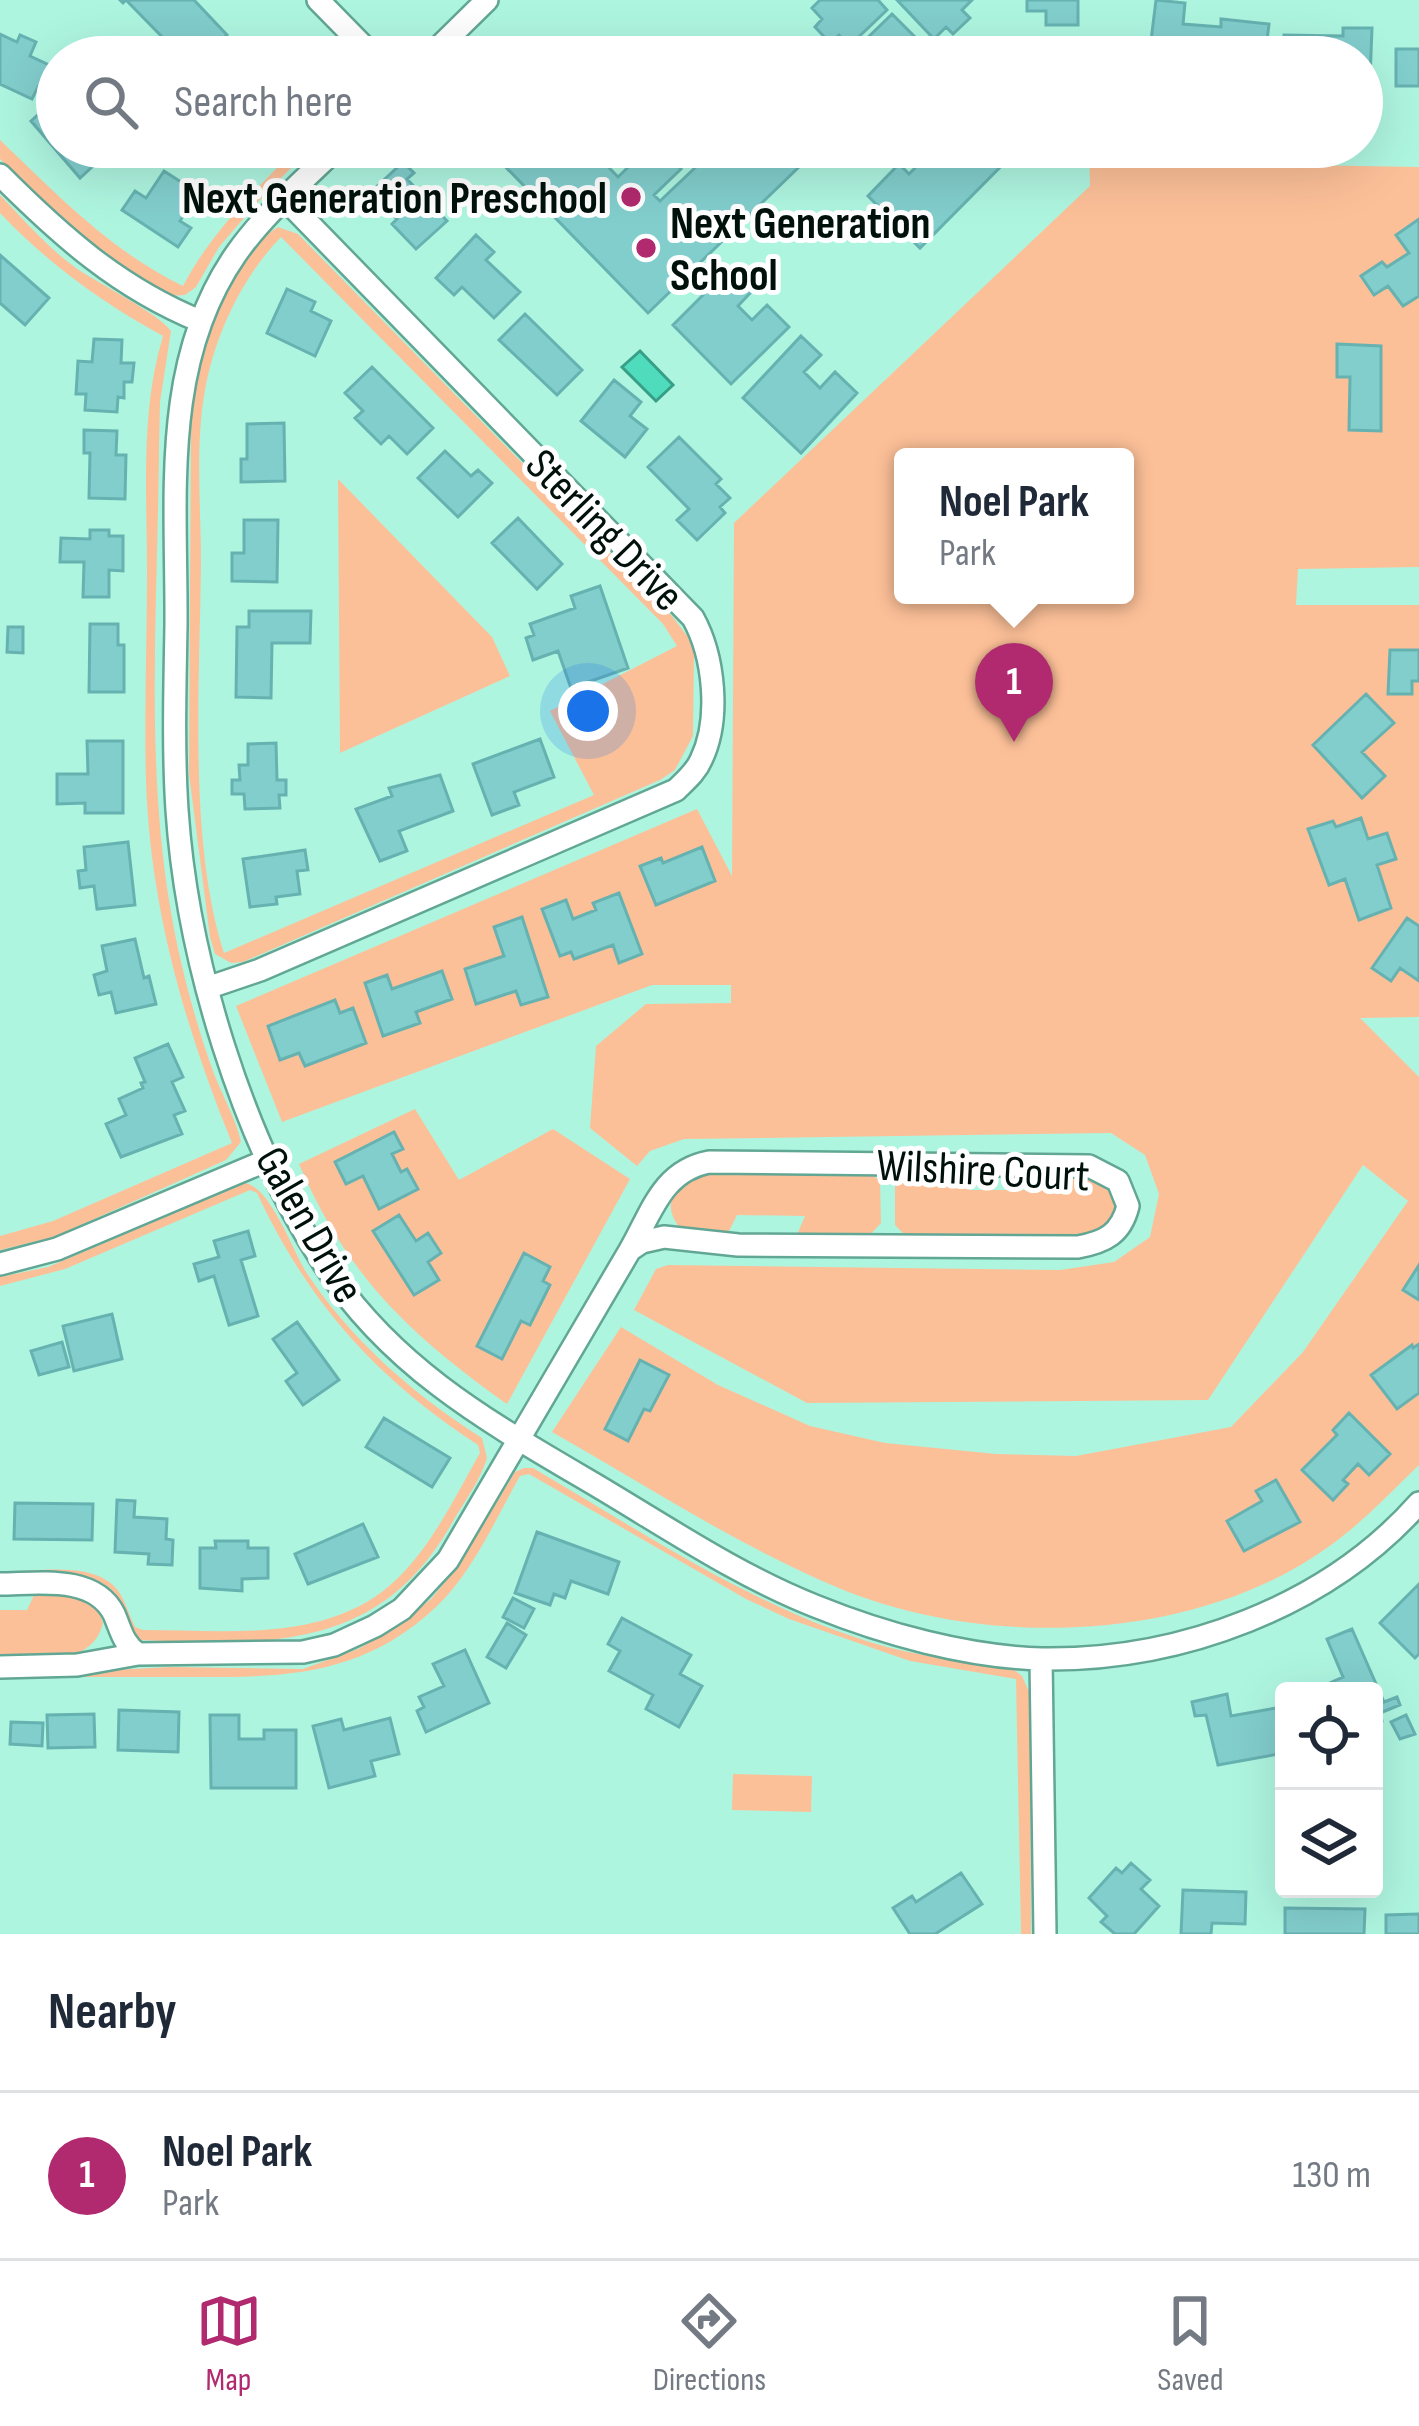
<!DOCTYPE html>
<style>
body{margin:0;font-family:"Sofia Sans Condensed",sans-serif;background:#f6f6f7;color:#1f2937}
.controls{position:absolute;right:36px;bottom:36px;display:grid;overflow:hidden;border-radius:12px;box-shadow:0 12px 48px #0002}
.controls button{width:108px;height:108px;display:grid;place-items:center;padding:0;border:0;border-bottom:3px solid #e0e1e3;background:#fff;color:#1f2937;font:60px sans-serif}
.you{position:absolute;left:588px;top:711px;width:42px;height:42px;margin:-30px;border:9px solid #fff;border-radius:50%;background:#1a73e8;box-shadow:0 0 0 18px #1a73e833}
.badge{display:grid;place-items:center;width:78px;height:78px;border-radius:50%;background:#b12a6f;color:#fff;font-size:39px;font-weight:700}
.pin{position:absolute;translate:-50% -99px;filter:drop-shadow(0 3px 6px #0008)}
.pin::after{content:'';position:absolute;top:63px;width:42px;height:36px;background:inherit;clip-path:polygon(0 0,100% 0,50% 100%)}
.popup{position:absolute;left:894px;top:448px;width:240px;height:156px;box-sizing:border-box;display:grid;place-content:center;border-radius:12px;background:#fff;filter:drop-shadow(0 3px 9px #0005);font-size:39px;white-space:nowrap;color:#747a83}
.popup b{font-size:45px;color:#1f2937}
.popup::after{content:'';position:absolute;left:50%;top:100%;margin-left:-24px;border:24px solid transparent;border-top-color:#fff}
.list{margin:0;padding:0;list-style:none}
h2{display:flex;justify-content:space-between;align-items:center;height:156px;margin:0;padding:0 48px;font-size:51px}
h2 small{font-size:39px;font-weight:400;color:#747a83}
.list li{display:grid;grid-template-columns:78px 1fr auto;gap:36px;align-items:center;box-sizing:border-box;height:168px;padding:0 48px;border-top:3px solid #e0e1e3}
.list b{display:block;font-size:45px;white-space:nowrap}
.list p{margin:0;font-size:39px;white-space:nowrap;color:#747a83}
.list em{font-size:39px;font-style:normal;color:#747a83}
.icon{flex:none;width:66px;height:66px;fill:none;stroke:currentColor;stroke-width:2;stroke-linecap:round;stroke-linejoin:round}
.map{position:relative;flex:none;width:1419px;height:1934px;overflow:hidden}
.search{position:absolute;background:#fff;box-shadow:0 12px 48px #0002;left:36px;right:36px;top:36px;height:132px;display:flex;align-items:center;gap:30px;box-sizing:border-box;padding:0 42px;border-radius:66px;color:#747a83;font-size:45px}
.sheet{height:324px;background:#fff}
nav{display:flex;justify-content:space-around;align-items:center;box-sizing:border-box;height:168px;border-top:3px solid #e0e1e3;background:#fff;font-size:33px;color:#747a83}
nav a{display:grid;justify-items:center;gap:6px}
nav .on{color:#b12a6f}
.map>svg:first-child{display:block}
</style>
<div class="map">
<svg width="1419" height="1934" viewBox="0 0 1419 1934">
<rect width="100%" height="100%" fill="#aef5e0"/>
<path fill="#fcc098" fill-rule="evenodd" d="M 0,140 C 59,196 109,250 183,286 C 212,231 254,191 298,147 L 312,147 L 263,196 L 219,247 L 196,287 L 185,295 L 169,296 L 67,228 L 0,159 Z
M 1089,147 L 1299,147 L 1300,165 L 1419,167 L 1419,567 L 1298,569 L 1296,605 L 1419,605 L 1419,1017 L 1360,1018 L 1419,1077 L 1419,1465 C 1391,1492 1363,1522 1331,1545 C 1199,1642 990,1650 841,1589 C 740,1547 647,1486 552,1432 L 621,1327 L 718,1385 L 810,1426 L 885,1443 L 996,1454 L 1076,1456 L 1231,1427 L 1303,1352 L 1408,1201 L 1363,1165 L 1208,1400 L 807,1403 L 634,1310 L 656,1269 L 668,1265 L 1060,1270 L 1114,1262 L 1150,1237 L 1159,1194 L 1145,1155 L 1111,1133 L 684,1139 L 650,1151 L 637,1166 L 590,1128 L 596,1046 L 646,1004 L 731,1003 L 731,985 L 652,985 L 282,1122 L 236,1006 L 697,809 L 732,876 L 734,523 L 1090,186 ZM 903,457 L 1125,457 L 1125,595 L 903,595 Z
M 0,195 C 24,220 48,248 76,268 C 99,284 158,313 171,331 L 160,402 L 159,448 C 158,597 145,759 170,906 C 179,962 195,1021 214,1074 C 223,1097 236,1119 241,1142 L 226,1160 L 54,1237 L 0,1250 L 0,1236 L 53,1221 L 232,1143 C 185,1028 150,907 146,781 C 144,711 147,641 147,571 C 147,493 140,412 163,336 C 101,302 50,265 0,213 Z
M 278,227 L 298,234 L 672,616 L 688,637 L 694,653 L 693,736 L 675,770 L 660,780 L 243,962 L 231,963 L 215,954 L 210,937 L 189,774 L 191,418 C 199,361 224,259 278,227 ZM 281,237 L 663,624 L 677,646 L 550,711 L 594,795 L 224,953 C 188,841 200,681 201,563 C 201,507 195,445 205,390 C 215,335 242,277 281,237 Z
M 338,479 L 492,637 L 510,676 L 340,753 Z
M 415,1109 L 459,1180 L 553,1129 L 630,1179 L 507,1404 C 410,1335 347,1276 299,1164 Z
M 865,1168 L 880,1181 L 881,1223 L 868,1237 L 796,1237 L 805,1216 L 737,1215 L 726,1237 L 685,1233 C 659,1208 672,1186 697,1170 Z
M 909,1168 L 980,1169 L 969,1190 L 1046,1190 L 1058,1169 C 1100,1172 1149,1205 1091,1235 L 908,1238 L 895,1225 L 895,1182 Z
M 245,1183 C 270,1187 292,1249 306,1272 C 351,1340 414,1395 482,1438 L 487,1458 C 480,1481 464,1502 452,1523 C 379,1652 269,1645 138,1640 C 123,1629 126,1614 118,1598 C 99,1564 33,1576 0,1576 L 0,1572 C 32,1572 86,1561 113,1585 C 124,1595 128,1613 135,1627 L 143,1630 C 230,1630 332,1644 399,1577 C 434,1542 456,1495 480,1453 L 478,1445 C 376,1378 309,1304 257,1193 L 250,1190 L 65,1269 L 0,1286 L 0,1277 L 48,1267 Z
M 524,1468 L 533,1468 C 644,1533 762,1613 887,1647 C 928,1658 972,1662 1014,1670 L 1022,1676 L 1030,1694 L 1031,1934 L 1021,1934 L 1016,1679 L 910,1661 L 789,1619 L 746,1599 L 529,1474 L 520,1476 C 495,1520 473,1572 436,1607 C 355,1683 269,1677 167,1677 C 111,1677 56,1677 0,1676 L 170,1667 L 303,1669 L 358,1649 L 396,1627 L 431,1599 L 456,1569 L 515,1472 Z
M 36,1591 C 64,1591 94,1592 103,1623 C 92,1668 38,1657 0,1658 L 0,1610 L 27,1610 Z
M 733,1774 L 812,1776 L 811,1812 L 732,1810 Z"/>
<path fill="#4fdcbc" stroke="#379f87" stroke-width="3" d="M 640,351 L 673,385 L 656,401 L 622,367 Z"/>
<path fill="#82cecd" stroke="#66b2b1" stroke-width="3" d="M 120,0 L 194,0 L 227,35 L 204,57 L 171,57 L 162,48 L 168,43 L 126,0 L 123,3 Z
M 820,0 L 878,0 L 887,10 L 849,46 L 839,35 L 830,43 L 815,27 L 822,19 L 812,8 Z
M 897,0 L 972,0 L 962,10 L 970,18 L 953,34 L 946,27 L 934,39 Z
M 1027,0 L 1078,0 L 1078,25 L 1046,25 L 1046,11 L 1027,11 Z
M 1156,0 L 1185,3 L 1183,24 L 1221,27 L 1221,19 L 1269,24 L 1265,57 L 1149,57 Z
M 892,14 L 929,51 L 923,57 L 861,57 L 854,51 Z
M 1343,28 L 1372,28 L 1369,105 L 1362,104 L 1362,57 L 1283,57 L 1284,35 L 1343,36 Z
M 0,34 L 17,42 L 20,35 L 36,42 L 30,56 L 49,65 L 32,99 L 0,84 Z
M 234,40 L 250,57 L 217,57 Z
M 1396,49 L 1419,49 L 1419,86 L 1396,86 Z
M 57,97 L 57,147 L 96,147 L 104,156 L 80,178 L 31,121 Z
M 495,147 L 589,147 L 618,177 L 649,147 L 659,147 L 681,169 L 654,195 L 660,201 L 717,147 L 781,147 L 800,166 L 648,313 L 491,152 Z
M 936,147 L 1020,147 L 920,248 L 868,196 L 899,164 L 909,174 Z
M 403,162 L 414,173 L 407,179 L 447,221 L 416,249 L 392,224 L 397,219 L 371,192 Z
M 164,171 L 198,193 L 180,221 L 191,228 L 178,247 L 122,210 L 135,191 L 146,198 Z
M 1419,219 L 1419,296 L 1403,306 L 1388,286 L 1374,295 L 1361,276 L 1382,262 L 1387,267 L 1409,253 L 1396,235 Z
M 476,235 L 494,252 L 486,260 L 520,292 L 494,318 L 462,287 L 454,295 L 436,278 Z
M 0,255 L 49,298 L 25,325 L 0,303 Z
M 729,269 L 754,289 L 738,306 L 752,320 L 767,305 L 789,327 L 731,384 L 673,325 Z
M 287,289 L 315,302 L 311,311 L 331,321 L 315,356 L 267,333 Z
M 525,314 L 582,370 L 557,395 L 499,340 Z
M 801,336 L 821,355 L 804,372 L 820,388 L 835,372 L 857,393 L 801,453 L 743,398 Z
M 94,339 L 122,340 L 121,363 L 134,363 L 132,382 L 124,382 L 124,398 L 118,397 L 117,412 L 85,410 L 86,394 L 76,394 L 78,361 L 92,362 Z
M 1337,344 L 1381,346 L 1381,431 L 1349,430 L 1350,377 L 1337,377 Z
M 372,367 L 433,428 L 407,454 L 389,436 L 381,444 L 355,418 L 363,411 L 345,393 Z
M 614,380 L 641,402 L 630,416 L 647,429 L 625,457 L 581,421 Z
M 284,423 L 285,481 L 241,482 L 241,459 L 247,459 L 247,424 Z
M 84,430 L 117,431 L 116,455 L 126,455 L 125,499 L 89,498 L 90,453 L 84,453 Z
M 679,437 L 721,479 L 716,484 L 730,498 L 720,507 L 725,513 L 697,540 L 677,520 L 689,509 L 648,467 Z
M 445,451 L 471,476 L 478,470 L 492,483 L 458,517 L 418,478 Z
M 518,518 L 562,564 L 537,589 L 492,543 Z
M 244,520 L 278,520 L 277,582 L 232,581 L 232,553 L 244,553 Z
M 90,530 L 109,530 L 109,536 L 123,536 L 123,571 L 109,570 L 109,597 L 83,597 L 84,562 L 60,562 L 61,538 L 90,539 Z
M 600,586 L 628,668 L 571,688 L 558,651 L 533,660 L 526,638 L 534,635 L 530,624 L 575,608 L 571,596 Z
M 249,611 L 311,611 L 310,643 L 272,643 L 271,698 L 236,697 L 237,627 L 249,627 Z
M 90,624 L 118,624 L 118,645 L 124,645 L 124,692 L 89,692 Z
M 8,627 L 23,627 L 23,653 L 7,652 Z
M 1390,650 L 1419,650 L 1419,681 L 1412,681 L 1412,694 L 1388,694 Z
M 1366,694 L 1394,723 L 1362,752 L 1385,776 L 1362,798 L 1313,745 Z
M 540,739 L 554,777 L 514,792 L 519,805 L 492,815 L 473,764 Z
M 87,741 L 123,741 L 123,813 L 85,813 L 85,803 L 57,804 L 57,774 L 88,774 Z
M 276,743 L 277,780 L 286,780 L 286,795 L 279,795 L 280,808 L 245,809 L 244,794 L 232,794 L 232,780 L 240,780 L 239,765 L 248,765 L 248,744 Z
M 440,775 L 453,811 L 399,831 L 407,851 L 380,861 L 356,809 L 392,796 L 389,788 Z
M 1361,818 L 1368,839 L 1387,833 L 1396,859 L 1377,865 L 1391,908 L 1359,920 L 1345,879 L 1329,885 L 1308,829 L 1333,821 L 1336,827 Z
M 128,842 L 135,905 L 97,909 L 94,886 L 80,888 L 78,871 L 86,870 L 84,847 Z
M 702,847 L 715,881 L 656,905 L 640,866 L 661,858 L 663,863 Z
M 305,850 L 308,870 L 297,871 L 300,894 L 276,897 L 277,904 L 250,907 L 243,859 Z
M 619,893 L 642,954 L 619,963 L 613,945 L 574,959 L 571,952 L 560,956 L 542,909 L 566,900 L 573,919 L 596,910 L 593,903 Z
M 522,917 L 548,997 L 521,1005 L 516,991 L 476,1004 L 465,969 L 504,956 L 494,927 Z
M 1407,918 L 1419,926 L 1419,981 L 1400,968 L 1391,981 L 1372,968 Z
M 135,939 L 144,978 L 149,976 L 156,1004 L 116,1013 L 111,992 L 99,995 L 94,975 L 107,971 L 102,946 Z
M 442,971 L 452,999 L 416,1012 L 420,1023 L 383,1036 L 365,983 L 387,975 L 392,989 Z
M 335,1000 L 340,1013 L 353,1008 L 366,1043 L 305,1066 L 299,1053 L 280,1060 L 268,1026 Z
M 168,1044 L 183,1077 L 172,1082 L 185,1111 L 174,1115 L 182,1134 L 121,1157 L 106,1124 L 126,1115 L 119,1099 L 143,1088 L 141,1083 L 145,1082 L 135,1058 Z
M 394,1132 L 403,1149 L 392,1154 L 401,1172 L 407,1169 L 418,1189 L 379,1209 L 363,1176 L 346,1184 L 335,1162 Z
M 399,1215 L 416,1241 L 428,1233 L 441,1253 L 428,1262 L 439,1280 L 414,1295 L 373,1231 Z
M 248,1231 L 255,1256 L 241,1260 L 258,1316 L 229,1325 L 214,1276 L 199,1281 L 194,1264 L 219,1257 L 214,1241 Z
M 524,1253 L 550,1267 L 543,1281 L 550,1285 L 530,1325 L 521,1321 L 502,1359 L 477,1346 Z
M 1419,1265 L 1419,1300 L 1403,1290 Z
M 112,1314 L 122,1359 L 74,1371 L 63,1326 Z
M 297,1322 L 339,1380 L 303,1405 L 286,1381 L 297,1373 L 273,1339 Z
M 62,1342 L 69,1367 L 39,1375 L 31,1351 Z
M 1419,1344 L 1419,1393 L 1397,1409 L 1371,1375 L 1412,1345 L 1413,1348 Z
M 640,1360 L 669,1375 L 650,1411 L 644,1409 L 628,1441 L 605,1429 Z
M 1349,1413 L 1390,1454 L 1369,1475 L 1358,1464 L 1343,1480 L 1348,1484 L 1333,1500 L 1302,1470 L 1337,1435 L 1333,1430 Z
M 384,1418 L 450,1458 L 432,1487 L 366,1447 Z
M 1276,1480 L 1300,1522 L 1244,1551 L 1227,1521 L 1262,1501 L 1256,1491 Z
M 117,1500 L 135,1501 L 134,1517 L 167,1519 L 166,1539 L 173,1540 L 172,1565 L 148,1564 L 149,1554 L 115,1552 Z
M 15,1503 L 93,1504 L 92,1540 L 14,1539 Z
M 363,1524 L 378,1557 L 308,1584 L 295,1554 Z
M 537,1532 L 619,1562 L 608,1594 L 571,1581 L 565,1598 L 554,1594 L 550,1605 L 515,1593 Z
M 215,1541 L 248,1541 L 248,1548 L 268,1548 L 268,1578 L 242,1579 L 242,1591 L 200,1588 L 200,1548 L 216,1548 Z
M 1419,1584 L 1419,1654 L 1415,1658 L 1380,1623 Z
M 513,1598 L 534,1609 L 524,1628 L 503,1617 Z
M 622,1618 L 691,1655 L 680,1674 L 702,1686 L 679,1727 L 646,1709 L 653,1695 L 609,1671 L 620,1651 L 608,1644 Z
M 507,1623 L 526,1635 L 506,1668 L 487,1657 Z
M 1352,1629 L 1384,1702 L 1397,1697 L 1400,1705 L 1380,1713 L 1382,1721 L 1374,1724 L 1374,1691 L 1316,1689 L 1343,1677 L 1327,1639 Z
M 465,1650 L 489,1703 L 426,1732 L 417,1711 L 424,1707 L 419,1697 L 444,1686 L 433,1664 Z
M 1227,1694 L 1231,1716 L 1276,1708 L 1284,1753 L 1218,1765 L 1206,1715 L 1195,1716 L 1192,1702 Z
M 119,1710 L 179,1712 L 178,1752 L 118,1750 Z
M 94,1714 L 95,1747 L 48,1748 L 47,1715 Z
M 210,1715 L 239,1715 L 239,1739 L 264,1739 L 264,1730 L 296,1730 L 296,1788 L 211,1788 Z
M 1406,1715 L 1415,1734 L 1400,1739 L 1391,1722 Z
M 390,1718 L 399,1754 L 371,1761 L 375,1776 L 329,1788 L 313,1726 L 341,1719 L 344,1730 Z
M 11,1722 L 43,1723 L 42,1746 L 10,1744 Z
M 1131,1863 L 1150,1880 L 1141,1889 L 1159,1906 L 1134,1934 L 1115,1934 L 1101,1922 L 1107,1916 L 1089,1898 L 1116,1868 L 1122,1873 Z
M 961,1873 L 982,1904 L 935,1934 L 910,1934 L 893,1908 L 912,1896 L 916,1902 Z
M 1183,1890 L 1246,1892 L 1245,1924 L 1212,1923 L 1211,1934 L 1181,1934 Z
M 1285,1908 L 1365,1909 L 1364,1934 L 1285,1934 Z
M 1419,1914 L 1419,1934 L 1386,1934 L 1386,1915 Z"/>
<g fill="none" stroke-linecap="round" stroke-linejoin="round">
<g stroke="#62a694" stroke-width="26">
<path id="minor" d="M 318,0 L 374,57
M 429,57 L 487,0
M 338,147 C 303,181 264,214 236,254 C 160,363 177,499 176,625 C 175,686 173,748 177,810 C 187,958 242,1139 324,1264 C 393,1370 492,1424 599,1487 C 668,1528 739,1576 815,1606 C 884,1634 967,1657 1042,1659 C 1180,1661 1327,1607 1419,1503
M 0,175 C 61,236 119,288 200,321
M 207,988 L 260,970 L 676,790 C 685,781 696,772 701,760 C 721,719 714,656 693,618 L 285,199
M 709,1162 L 1089,1166 L 1118,1181 L 1128,1206 C 1121,1234 1105,1242 1078,1247 L 738,1245 L 664,1237 L 642,1242 L 630,1250 C 652,1212 662,1171 709,1162 Z
M 0,1264 L 57,1249 L 270,1159
M 0,1584 C 37,1584 94,1574 114,1614 C 121,1630 123,1644 138,1654 L 77,1665 L 0,1667
M 138,1654 L 303,1652 L 334,1645 L 375,1626 L 402,1609 L 448,1560 L 630,1250
M 1041,1659 L 1045,1934"/>
</g>
<use href="#minor" stroke="#fff" stroke-width="21"/>
</g>
<g fill="#b12a6f" stroke="#fff" stroke-width="4.5">
<circle cx="631" cy="197" r="12"/>
<circle cx="646" cy="248" r="12"/>
</g>
<g text-anchor="middle" stroke-width="10" stroke-linejoin="round" paint-order="stroke">
<g font-size="45" font-weight="bold" fill="#00110b" stroke="#fff" text-anchor="end">
<text x="607" y="213">Next Generation Preschool</text>
<text x="670" y="238" text-anchor="start">Next Generation<tspan x="670" dy="52">School</tspan></text>
</g>
<g font-size="45" fill="#00110b" stroke="#fff">
<text transform="translate(606 529) rotate(46)" y="16">Sterling Drive</text>
<text transform="translate(983 1169) rotate(3)" y="16">Wilshire Court</text>
<text transform="translate(311 1224) rotate(60)" y="16">Galen Drive</text>
</g>
</g>
</svg>
<div class="controls">
<button><svg class="icon" aria-label="locate" viewBox="0 0 24 24"><circle cx="12" cy="12" r="6"/><path d="M12 2v4M12 18v4M2 12h4M18 12h4"/></svg></button>
<button><svg class="icon" aria-label="layers" viewBox="0 0 24 24"><path d="M12 4l9 5-9 5-9-5zM3 14l9 5 9-5"/></svg></button>
</div>
<div class="you"></div>
<div class="pin badge" style="left:1014px;top:742px">1</div>
<div class="popup"><b>Noel Park</b>Park</div>
<div class="search"><svg class="icon" aria-label="search" viewBox="0 0 24 24"><circle cx="10" cy="10" r="6"/><path d="M15 15l6 6"/></svg>Search here</div>
</div>
<section class="sheet">
<h2>Nearby<small></small></h2>
<ul class="list">
<li><span class="badge">1</span><div><b>Noel Park</b><p>Park</p></div><em>130 m</em></li>
</ul>
</section>
<nav>
<a class="on"><svg class="icon" aria-label="map" viewBox="0 0 24 24"><path d="M3 6l6-2 6 2 6-2v14l-6 2-6-2-6 2zM9 4v14M15 6v14"/></svg>Map</a>
<a><svg class="icon" aria-label="directions" viewBox="0 0 24 24"><path d="M12 3l9 9-9 9-9-9zM9 14v-3h6M13 9l2 2-2 2"/></svg>Directions</a>
<a><svg class="icon" aria-label="saved" viewBox="0 0 24 24"><path d="M7 4h10v16l-5-4-5 4z"/></svg>Saved</a>
</nav>
